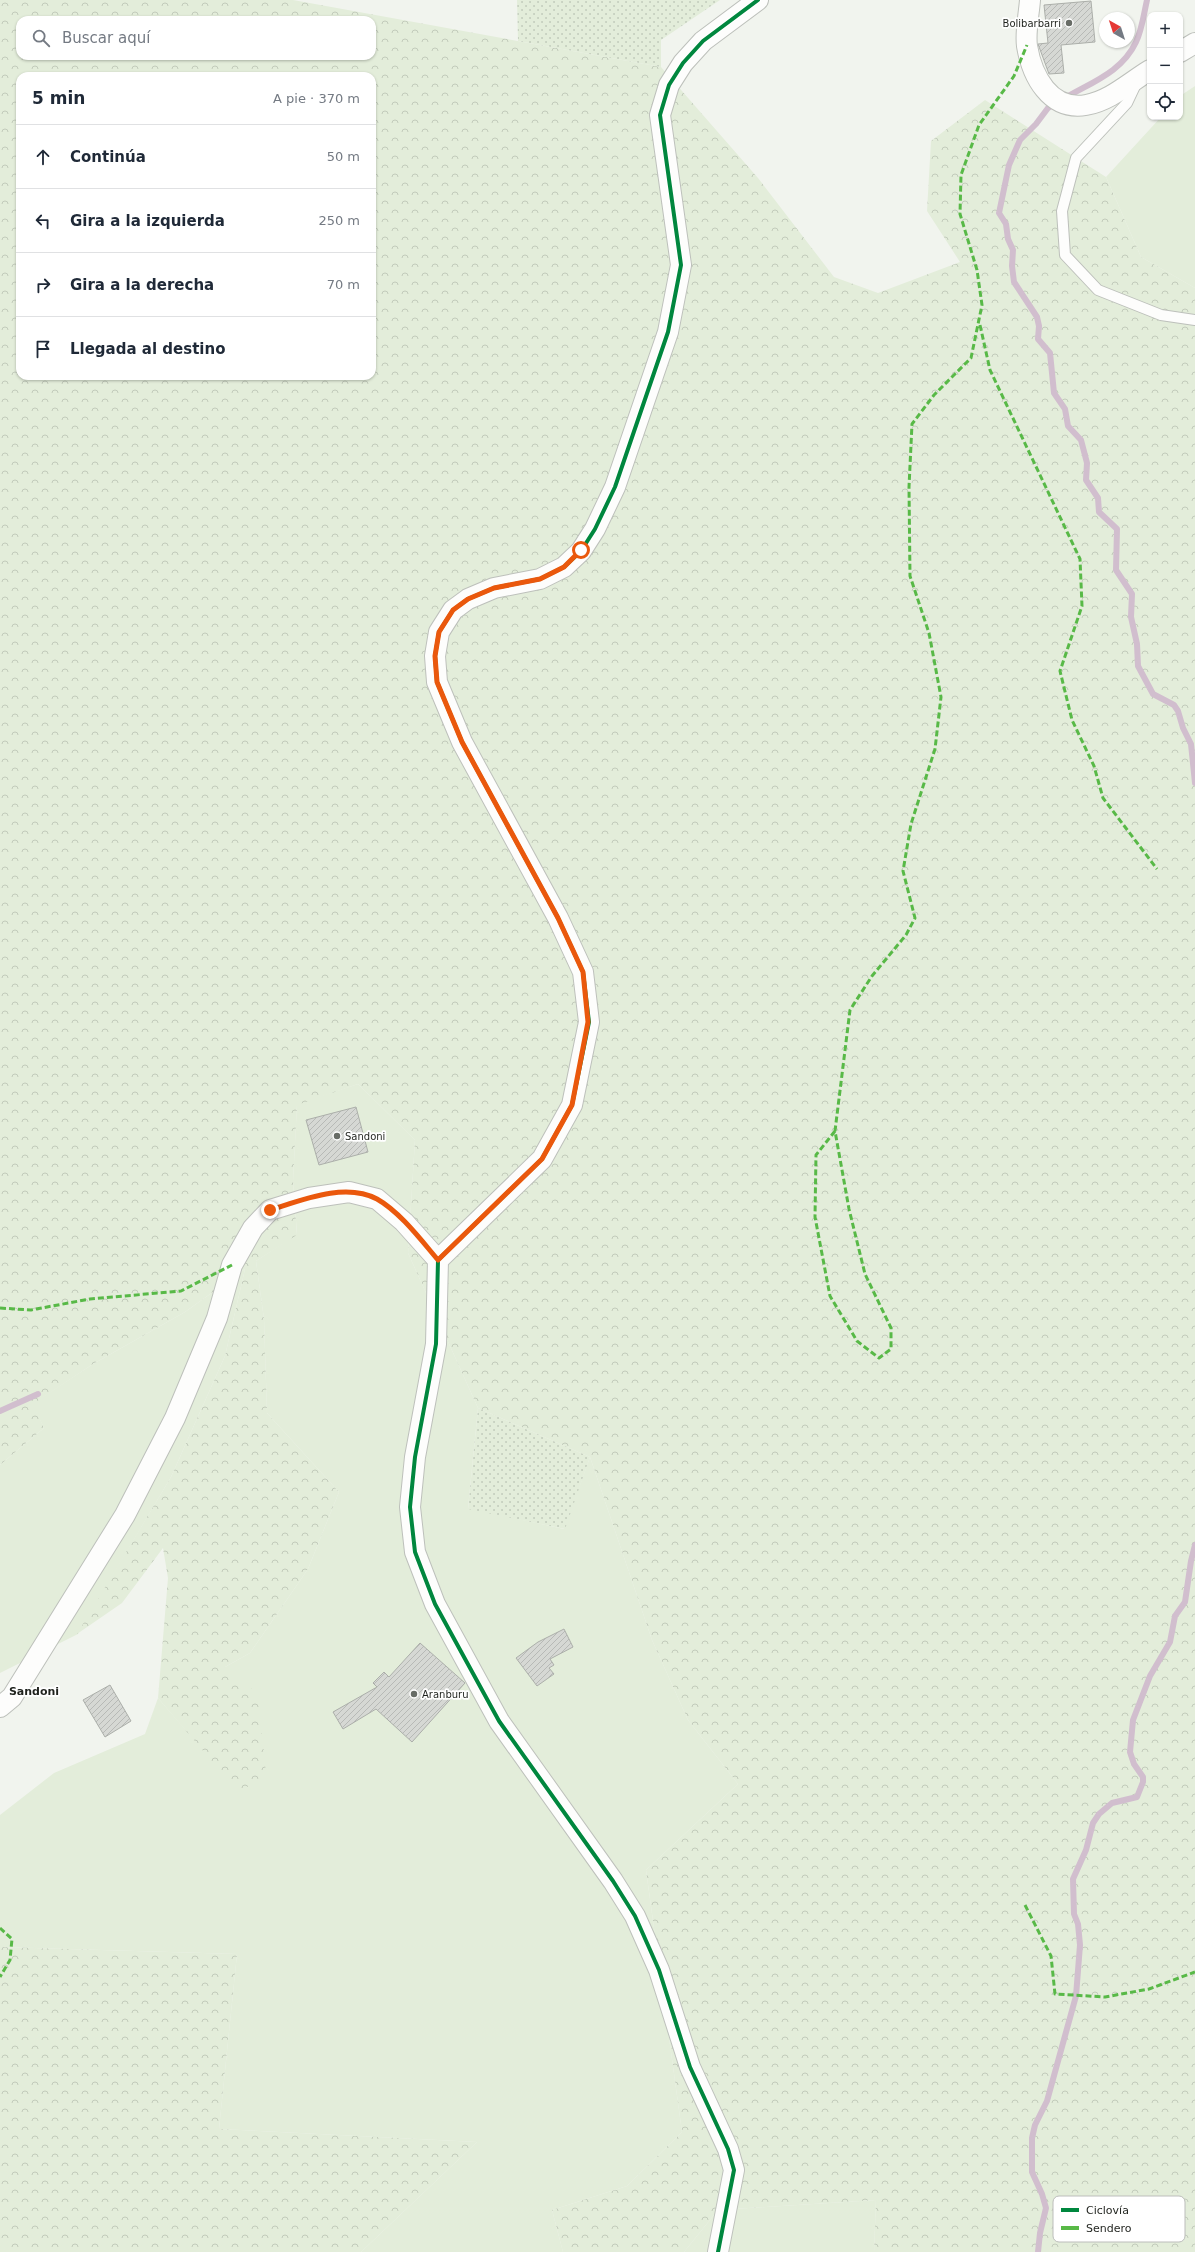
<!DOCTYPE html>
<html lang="es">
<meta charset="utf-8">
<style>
body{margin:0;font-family:"DejaVu Sans",sans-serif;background:#f6f6f7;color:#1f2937}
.controls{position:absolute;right:12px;top:12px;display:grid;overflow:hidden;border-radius:8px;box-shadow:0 1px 3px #0004}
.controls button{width:36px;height:36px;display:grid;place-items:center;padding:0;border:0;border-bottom:1px solid #e0e1e3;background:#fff;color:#1f2937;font:20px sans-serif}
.compass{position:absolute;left:1099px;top:12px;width:36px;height:36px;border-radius:50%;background:#fff;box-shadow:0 1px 3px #0004;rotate:321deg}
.stop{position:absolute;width:12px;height:12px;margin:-9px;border:3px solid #ea580c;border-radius:50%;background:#fff}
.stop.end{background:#ea580c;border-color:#fff;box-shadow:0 1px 4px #0008}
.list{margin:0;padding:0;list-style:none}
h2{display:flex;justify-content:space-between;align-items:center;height:52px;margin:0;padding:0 16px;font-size:17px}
h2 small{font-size:13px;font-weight:400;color:#747a83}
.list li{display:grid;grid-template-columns:26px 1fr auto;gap:12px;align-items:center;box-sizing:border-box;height:64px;padding:0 16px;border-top:1px solid #e0e1e3}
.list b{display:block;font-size:15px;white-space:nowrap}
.list em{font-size:13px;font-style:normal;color:#747a83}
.icon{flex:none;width:22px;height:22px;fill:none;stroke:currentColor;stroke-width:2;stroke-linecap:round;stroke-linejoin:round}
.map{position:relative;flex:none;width:1195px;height:2252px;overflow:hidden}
.search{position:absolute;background:#fff;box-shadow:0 1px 3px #0004;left:16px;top:16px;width:360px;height:44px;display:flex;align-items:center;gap:10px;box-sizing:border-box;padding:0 14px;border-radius:12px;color:#747a83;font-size:15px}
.panel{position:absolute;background:#fff;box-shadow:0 1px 3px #0004;left:16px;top:72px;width:360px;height:308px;border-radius:12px}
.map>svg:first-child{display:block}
</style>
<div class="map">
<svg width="1195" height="2252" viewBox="0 0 1195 2252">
<defs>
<pattern id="forest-crowns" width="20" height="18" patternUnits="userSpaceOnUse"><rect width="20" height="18" fill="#e3edda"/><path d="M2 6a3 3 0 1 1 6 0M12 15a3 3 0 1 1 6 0" fill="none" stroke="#c2cbbb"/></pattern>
<pattern id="garden-dots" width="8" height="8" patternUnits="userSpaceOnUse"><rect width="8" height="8" fill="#e3edda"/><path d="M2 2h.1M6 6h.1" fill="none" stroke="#c2cbbb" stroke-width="1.8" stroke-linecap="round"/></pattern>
<pattern id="building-hatch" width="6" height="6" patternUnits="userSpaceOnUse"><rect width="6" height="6" fill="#d6d8d4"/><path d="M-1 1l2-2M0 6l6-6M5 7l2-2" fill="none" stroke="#b7b9b6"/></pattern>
</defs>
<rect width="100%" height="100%" fill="#f1f4ee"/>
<path fill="#e3edda" d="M 1195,86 L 1195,288 L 1141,257 L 1106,177 L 1161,117 L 1180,117 L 1180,96 Z
M 358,1084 L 415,1140 L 408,1253 L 478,1408 L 468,1508 L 564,1529 L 590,1457 L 652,1640 L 688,1720 L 738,1784 L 646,1870 L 682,2132 L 627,2186 L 552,2210 L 563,2252 L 361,2252 L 477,2142 L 219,2129 L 237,1954 L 0,1947 L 0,1815 L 54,1773 L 145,1734 L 158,1698 L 191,1736 L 225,1667 L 250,1653 L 308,1569 L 339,1492 L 267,1413 L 264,1319 L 256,1261 L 297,1234 L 293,1181 L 297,1104 Z
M 245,1269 L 225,1356 L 171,1477 L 78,1634 L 0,1673 L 0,1465 L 44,1428 L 32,1404 L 93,1364 L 185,1312 Z
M 876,2200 L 874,2252 L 684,2252 L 718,2210 Z"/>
<path fill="url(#forest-crowns)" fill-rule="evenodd" d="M 0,0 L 293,0 L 661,67 L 758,178 L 834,277 L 878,293 L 960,262 L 927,211 L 931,141 L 985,100 L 1106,177 L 1141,257 L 1195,288 L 1195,2252 L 874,2252 L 876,2200 L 718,2210 L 684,2252 L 563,2252 L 552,2210 L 627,2186 L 682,2132 L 646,1870 L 738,1784 L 688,1720 L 652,1640 L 590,1457 L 478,1408 L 408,1253 L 415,1140 L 358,1084 L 297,1105 L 293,1181 L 297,1235 L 256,1261 L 264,1319 L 267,1413 L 339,1492 L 308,1569 L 250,1653 L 225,1667 L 258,1694 L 266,1773 L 239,1793 L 158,1698 L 168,1578 L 163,1548 L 122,1603 L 77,1634 L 171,1477 L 225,1356 L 245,1269 L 185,1312 L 93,1364 L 33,1404 L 44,1428 L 0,1465 ZM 20,20 L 372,20 L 372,56 L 20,56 ZM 20,76 L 372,76 L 372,376 L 20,376 Z
M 0,1947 L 237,1954 L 219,2129 L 477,2142 L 361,2252 L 0,2252 Z"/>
<path fill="url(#garden-dots)" d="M 517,0 L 720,0 L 661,40 L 661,67 L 518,41 Z
M 478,1408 L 590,1457 L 565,1529 L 468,1509 Z"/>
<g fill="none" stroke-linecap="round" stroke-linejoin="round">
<path stroke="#d1bece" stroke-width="6" d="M 1065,98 C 1092,82 1122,72 1136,42 C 1142,30 1144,13 1147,0
M 1055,103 L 1048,108 L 1036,124 L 1020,140 L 1009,165 L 999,213 L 1006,224 L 1008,239 L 1013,250 L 1012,266 L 1014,282 L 1037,317 L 1039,326 L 1038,339 L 1050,353 L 1054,393 L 1065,409 L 1068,426 L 1081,440 L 1087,463 L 1086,480 L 1098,498 L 1099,512 L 1117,529 L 1116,570 L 1132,594 L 1131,617 L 1137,644 L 1138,666 L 1153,694 L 1174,705 L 1178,711 L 1183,728 L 1191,744 L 1195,783
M 0,1411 L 38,1394
M 1038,2252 L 1040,2233 L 1046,2208 L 1042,2194 L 1032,2172 L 1032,2138 L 1035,2125 L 1047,2101 L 1076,1996 L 1080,1945 L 1078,1924 L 1074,1914 L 1073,1879 L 1086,1850 L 1093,1823 L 1099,1814 L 1112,1803 L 1137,1797 L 1143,1782 L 1143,1777 L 1134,1764 L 1130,1752 L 1133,1720 L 1150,1676 L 1170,1642 L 1175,1616 L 1185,1602 L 1191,1561 L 1195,1545"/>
</g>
<path fill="url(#building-hatch)" stroke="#acafaa" d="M 1091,1 L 1095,42 L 1061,45 L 1064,73 L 1049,74 L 1038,44 L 1048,43 L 1044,5 Z
M 356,1107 L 368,1152 L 319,1165 L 306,1120 Z
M 564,1629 L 573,1647 L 550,1659 L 554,1665 L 549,1668 L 554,1674 L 537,1686 L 516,1658 L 538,1642 Z
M 420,1643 L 465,1683 L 412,1742 L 376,1709 L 343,1729 L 333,1712 L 377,1687 L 373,1683 L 384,1672 L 389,1677 Z
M 110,1685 L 131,1721 L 105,1737 L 83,1700 Z"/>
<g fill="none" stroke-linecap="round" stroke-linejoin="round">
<g stroke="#bdc0bb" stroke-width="12">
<path id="service" d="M 1136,84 L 1127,103 L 1076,158 L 1062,211 L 1065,255 L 1098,290 L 1161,315 L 1195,320"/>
</g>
<g stroke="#bdc0bb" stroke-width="22">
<path id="minor" d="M 1030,0 C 1029,14 1025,32 1027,46 C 1032,76 1050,111 1086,105 C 1110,101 1130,82 1150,70
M 1180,52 L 1195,43
M 0,1707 L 12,1697 L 125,1515 L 175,1418 L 217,1318 L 232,1265 L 253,1228 L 270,1210 L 309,1198 L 349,1192 L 377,1199 L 404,1222 L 438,1260
M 718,2252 L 734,2170 L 728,2149 L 690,2067 L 659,1970 L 635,1916 L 613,1881 L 499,1721 L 435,1604 L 415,1552 L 410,1507 L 415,1457 L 436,1344 L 438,1260 L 542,1159 L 572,1105 L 589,1022 L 583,972 L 558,918 L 462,742 L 437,682 L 435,656 L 439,632 L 453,610 L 468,599 L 494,588 L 540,579 L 564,567 L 581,551 L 595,529 L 615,487 L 668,332 L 681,265 L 660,115 L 669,85 L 683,63 L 703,41 L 758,0"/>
</g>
<use href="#service" stroke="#fdfdfc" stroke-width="10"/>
<use href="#minor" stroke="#fdfdfc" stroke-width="20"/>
<path stroke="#58b947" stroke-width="3" stroke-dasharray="6 3" stroke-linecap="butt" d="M 980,325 L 990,370 L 1080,559 L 1082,606 L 1060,671 L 1072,720 L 1094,766 L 1103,798 L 1157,869
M 835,1131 L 816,1155 L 815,1217 L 830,1296 L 857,1341 L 879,1358 L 891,1349 L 891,1328 L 865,1274 L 849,1209 L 835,1131 L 850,1010 L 872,976 L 906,935 L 915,918 L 903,871 L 911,824 L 935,749 L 941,697 L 929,633 L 910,576 L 909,487 L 912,424 L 934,395 L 971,358 L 982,305 L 977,270 L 960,214 L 961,175 L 979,125 L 1014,76 L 1027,45
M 0,1308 L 31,1310 L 90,1299 L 181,1291 L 232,1265
M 1025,1905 L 1051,1956 L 1055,1994 L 1105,1997 L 1149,1989 L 1195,1972
M 0,1928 L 12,1939 L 10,1960 L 0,1977"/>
<g stroke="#fff" stroke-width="6">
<path id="cycleway" d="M 718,2252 L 734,2170 L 728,2149 L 690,2067 L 659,1970 L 635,1916 L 613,1881 L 499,1721 L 435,1604 L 415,1552 L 410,1507 L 415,1457 L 436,1344 L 438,1260 L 542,1159 L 572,1105 L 589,1022 L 583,972 L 558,918 L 462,742 L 437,682 L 435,656 L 439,632 L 453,610 L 468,599 L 494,588 L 540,579 L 564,567 L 581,551 L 595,529 L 615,487 L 668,332 L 681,265 L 660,115 L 669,85 L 683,63 L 703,41 L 758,0"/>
</g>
<use href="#cycleway" stroke="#00873e" stroke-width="4"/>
</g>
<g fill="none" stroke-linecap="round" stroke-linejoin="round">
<path stroke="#ea580c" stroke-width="5" d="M 270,1210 C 302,1200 345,1182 377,1199 C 400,1212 421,1240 438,1260 L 542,1159 L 572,1105 L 588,1022 L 583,972 L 558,918 L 462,742 L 437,682 L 435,656 L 439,632 L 453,610 L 468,599 L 494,588 L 540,579 L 564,567 L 581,550"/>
</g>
<g fill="#686c66" stroke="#fff" stroke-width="1.5">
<circle cx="1069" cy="23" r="4"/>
<circle cx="337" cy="1136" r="4"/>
<circle cx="414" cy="1694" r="4"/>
</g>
<g text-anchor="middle" stroke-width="3.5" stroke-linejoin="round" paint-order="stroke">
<g font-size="10" fill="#1f221d" stroke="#fff" text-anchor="start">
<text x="1061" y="27" text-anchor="end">Bolibarbarri</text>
<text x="345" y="1140">Sandoni</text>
<text x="422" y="1698">Aranburu</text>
</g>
<g font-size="11" font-weight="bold" fill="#1f221d" stroke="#fff">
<text x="34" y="1695">Sandoni</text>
</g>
</g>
<rect x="1053" y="2196" width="132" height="46" rx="6" fill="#fff" stroke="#bcbdbb" stroke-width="1"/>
<rect x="1061" y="2208" width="18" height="4" fill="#00873e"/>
<rect x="1061" y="2226" width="18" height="4" fill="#58b947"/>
<g font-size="11" fill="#1f221d">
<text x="1086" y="2214">Ciclovía</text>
<text x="1086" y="2232">Sendero</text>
</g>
</svg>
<div class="controls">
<button>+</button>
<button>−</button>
<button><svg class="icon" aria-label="locate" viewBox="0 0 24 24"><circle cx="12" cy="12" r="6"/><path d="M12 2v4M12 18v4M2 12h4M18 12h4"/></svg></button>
</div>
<svg class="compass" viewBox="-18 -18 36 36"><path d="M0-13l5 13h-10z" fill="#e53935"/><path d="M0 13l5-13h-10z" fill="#747a83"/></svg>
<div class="stop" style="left:581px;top:550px"></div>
<div class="stop end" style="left:270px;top:1210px"></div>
<div class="search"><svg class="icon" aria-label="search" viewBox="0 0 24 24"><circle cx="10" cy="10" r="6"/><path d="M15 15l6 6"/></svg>Buscar aquí</div>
<section class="panel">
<h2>5 min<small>A pie · 370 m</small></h2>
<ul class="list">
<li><svg class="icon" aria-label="ahead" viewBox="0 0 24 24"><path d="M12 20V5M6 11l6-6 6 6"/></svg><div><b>Continúa</b></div><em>50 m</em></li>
<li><svg class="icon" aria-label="left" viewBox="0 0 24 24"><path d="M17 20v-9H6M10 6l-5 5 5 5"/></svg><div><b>Gira a la izquierda</b></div><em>250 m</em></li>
<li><svg class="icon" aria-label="right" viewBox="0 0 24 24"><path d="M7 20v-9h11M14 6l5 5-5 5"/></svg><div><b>Gira a la derecha</b></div><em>70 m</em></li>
<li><svg class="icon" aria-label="arrive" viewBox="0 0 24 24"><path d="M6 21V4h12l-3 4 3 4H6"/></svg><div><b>Llegada al destino</b></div></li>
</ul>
</section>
</div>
